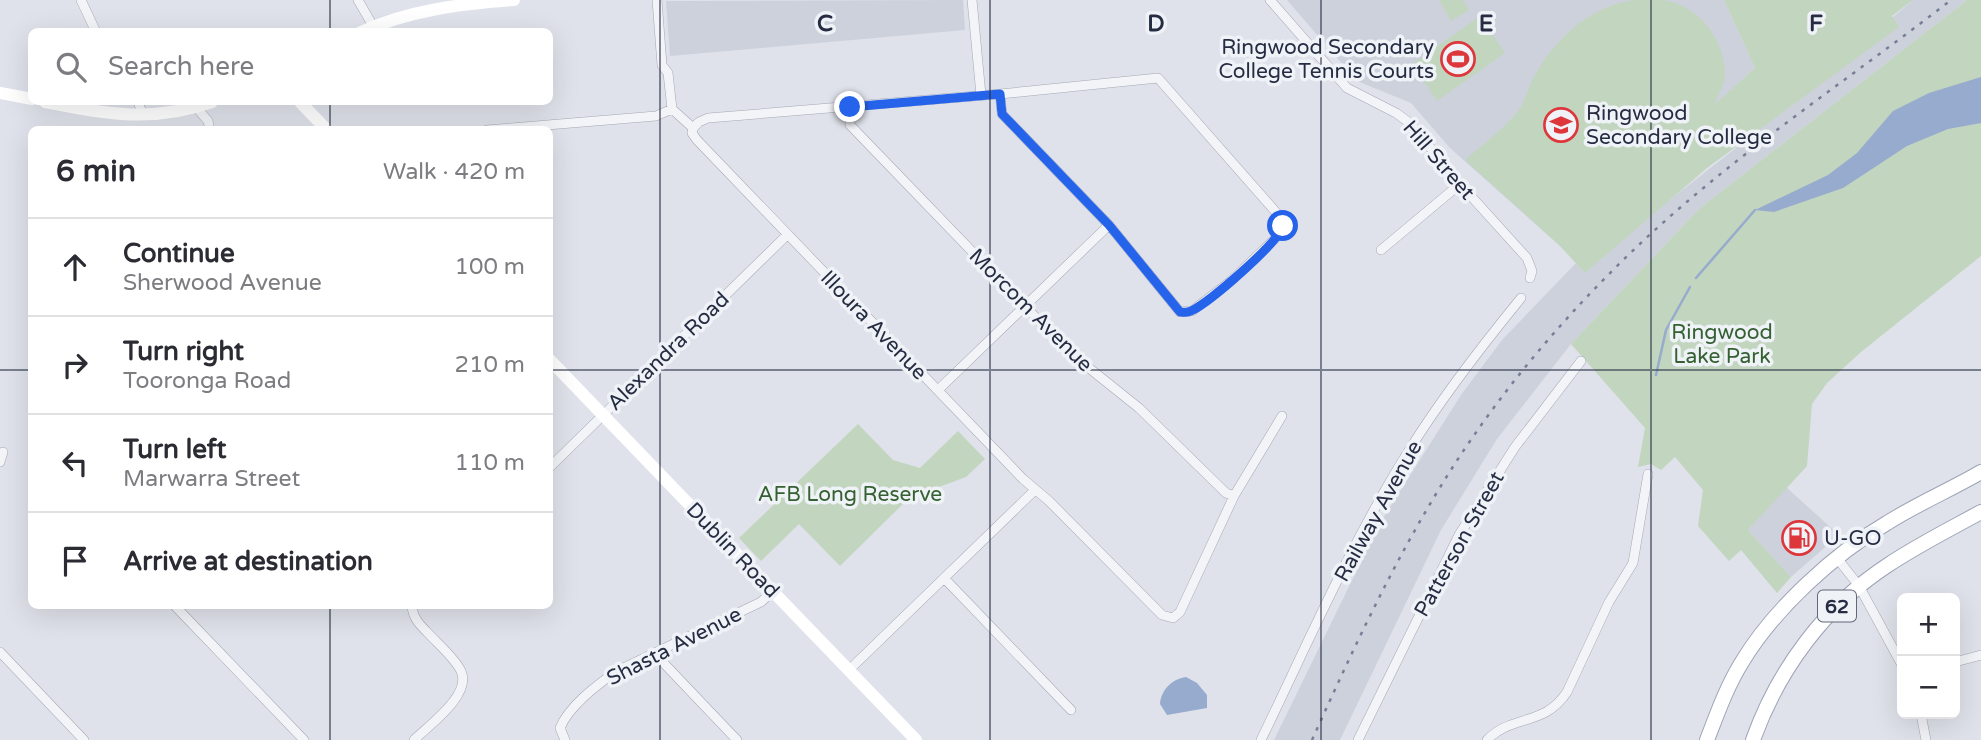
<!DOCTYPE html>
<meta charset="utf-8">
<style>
body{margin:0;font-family:"Varela Round",sans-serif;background:#f2f2f3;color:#2b2b33}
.controls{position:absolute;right:21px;bottom:21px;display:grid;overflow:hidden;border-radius:10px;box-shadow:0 7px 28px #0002}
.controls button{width:63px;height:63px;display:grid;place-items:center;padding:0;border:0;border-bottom:2px solid #e1e1e2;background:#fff;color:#2b2b33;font:35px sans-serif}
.stop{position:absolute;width:21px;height:21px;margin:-16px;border:5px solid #2563eb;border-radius:50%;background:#fff}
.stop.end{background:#2563eb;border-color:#fff;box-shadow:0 2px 7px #0008}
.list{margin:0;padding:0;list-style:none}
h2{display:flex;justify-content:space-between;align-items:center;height:91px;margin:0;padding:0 28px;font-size:30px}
h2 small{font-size:23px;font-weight:400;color:#7c7c81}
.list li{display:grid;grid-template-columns:46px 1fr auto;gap:21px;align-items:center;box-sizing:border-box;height:98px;padding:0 28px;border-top:2px solid #e1e1e2}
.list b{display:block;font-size:26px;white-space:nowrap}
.list p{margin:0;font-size:23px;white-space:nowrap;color:#7c7c81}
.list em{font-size:23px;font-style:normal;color:#7c7c81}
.icon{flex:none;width:38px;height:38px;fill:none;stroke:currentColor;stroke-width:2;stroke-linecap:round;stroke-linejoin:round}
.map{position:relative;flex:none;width:1981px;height:740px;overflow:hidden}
.search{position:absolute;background:#fff;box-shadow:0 7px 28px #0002;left:28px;top:28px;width:525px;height:77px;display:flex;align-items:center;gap:18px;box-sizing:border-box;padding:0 24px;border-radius:10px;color:#7c7c81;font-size:26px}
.panel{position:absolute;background:#fff;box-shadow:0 7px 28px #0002;left:28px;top:126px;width:525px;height:483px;border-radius:10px}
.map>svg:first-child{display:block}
</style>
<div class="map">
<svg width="1981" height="740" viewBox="0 0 1981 740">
<rect width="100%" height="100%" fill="#dfe2ea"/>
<path fill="#cdd1dc" d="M 963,0 L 965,30 L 670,56 L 666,1 Z
M 1287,0 L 1724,0 L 1755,68 L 1560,246 L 1450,148 L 1411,103 L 1357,81 Z
M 1913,0 L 1967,0 L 1699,209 L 1571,344 L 1497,439 L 1441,530 L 1340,740 L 1274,740 L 1380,523 L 1461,395 L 1502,340 L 1576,263 L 1585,273 L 1653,213 L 1778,115 Z
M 1786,487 L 1839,535 L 1791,577 L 1748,530 Z"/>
<path fill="#c2d5bf" d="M 1439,0 L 1463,0 L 1469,10 L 1451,21 Z
M 1635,0 C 1644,0 1654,0 1663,0 C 1698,5 1725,39 1725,74 C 1725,84 1718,95 1715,104 L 1755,68 L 1724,0 L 1913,0 L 1892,16 L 1899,27 L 1707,168 L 1585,273 L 1558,244 L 1465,160 C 1482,145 1508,126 1520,108 C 1526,99 1528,88 1533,79 C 1553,40 1591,5 1635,0 Z
M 1967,0 L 1981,0 L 1981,256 L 1861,352 L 1827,383 L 1812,404 L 1807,466 L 1748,530 L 1791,577 L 1777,593 L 1741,550 L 1729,561 L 1698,526 L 1703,490 L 1675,457 L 1661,470 L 1651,464 L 1638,467 L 1645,428 L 1571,344 L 1699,209 Z
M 1480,16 L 1505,53 L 1437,101 L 1412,64 Z
M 858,424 L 893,460 L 920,468 L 958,431 L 985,459 L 966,477 L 909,498 L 840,566 L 799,524 L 761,561 L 739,538 Z"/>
<path fill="#96abce" d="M 1981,77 L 1981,123 L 1948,129 L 1907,146 L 1843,188 L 1774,212 L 1755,210 L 1828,175 L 1857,153 L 1893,111 L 1929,93 Z
M 1186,677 L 1197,683 L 1207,695 L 1207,708 L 1167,715 L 1160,704 C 1161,690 1172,679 1186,677 Z"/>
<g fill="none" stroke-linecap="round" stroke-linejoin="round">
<path stroke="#96abce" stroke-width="2.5" d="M 1696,278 L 1755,210
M 1656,375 L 1666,330 L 1690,287"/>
<g stroke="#a4a8b5" stroke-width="10">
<path id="street" d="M 81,0 L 96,32
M 358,0 L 373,26
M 657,0 L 662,65 L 668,73 L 672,109 L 693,128 L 692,133 L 697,140 L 1023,479 L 1049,501 L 1162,615 L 1173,618 L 1180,612 L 1234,496 L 1282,416
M 972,0 L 981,95
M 1270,0 L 1347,88 L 1396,113 L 1410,123 L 1460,184 L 1527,258 L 1532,271 L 1530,278
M 138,102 L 143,115
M 196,107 L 208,121 L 210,130
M 850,107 L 850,125 L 1069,352 L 1139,408 L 1226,493 L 1234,496
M 693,128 L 699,122 L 708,118 L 1000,94 L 1158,78 L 1282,219 L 1283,226 L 1281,233 L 1231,281 L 1192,311 L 1180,312 L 1109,225 L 1002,114 L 1000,94
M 487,130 L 656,116 L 672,109
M 1381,250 L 1460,184
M 938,390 L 1109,225
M 0,462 L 3,452
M 550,467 L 787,235
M 1837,558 L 1859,586 L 1902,665
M 944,578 L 1071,710
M 175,606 L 304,740
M 412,606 C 413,618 419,624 428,633 C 438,644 454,657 461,671 C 472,695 429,725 414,740
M 0,652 L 84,740
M 655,654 L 737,740
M 1955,662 L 1981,655
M 849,670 L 1035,490
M 1921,714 L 1926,740
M 565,740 L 560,728 C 569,706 596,686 615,672 L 761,602 L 773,591
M 1261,740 C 1308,643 1351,543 1408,452 C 1442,397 1481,347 1521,298
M 1358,740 L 1459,535 L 1515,447 L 1581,361
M 1487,740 C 1512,714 1544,727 1567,692 L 1609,602 L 1633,563 L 1648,474"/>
</g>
<g stroke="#9da4b7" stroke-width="16">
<path id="primary" d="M 1707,740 C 1717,714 1727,686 1742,662 C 1774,609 1834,554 1887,523 C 1917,504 1950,490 1981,472
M 1753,740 C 1778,670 1825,606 1888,565 C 1918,545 1950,529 1981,512"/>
</g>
<use href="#street" stroke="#f3f4f8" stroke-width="9"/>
<path stroke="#fff" stroke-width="12" d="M 361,32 C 410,10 461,4 514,0
M 0,93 L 32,99
M 45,102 C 107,114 151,123 212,102
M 300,102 L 327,130
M 550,360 L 916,740"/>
<use href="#primary" stroke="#fff" stroke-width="14"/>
<path stroke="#777f96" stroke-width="2.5" stroke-dasharray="3.5 7" stroke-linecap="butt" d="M 1312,740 C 1349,658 1387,576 1433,499 C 1490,403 1562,317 1643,241 C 1738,152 1848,80 1951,0"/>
</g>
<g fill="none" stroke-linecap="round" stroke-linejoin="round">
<path stroke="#2563eb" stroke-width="9" d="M 850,107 L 1000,94 L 1002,114 L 1109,225 L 1180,312 C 1185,312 1187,313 1191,311 C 1209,303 1278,243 1283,226"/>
</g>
<path fill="none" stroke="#262d43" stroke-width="2" stroke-opacity="0.55" d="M 330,0 L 330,32M 660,0 L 660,740M 990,0 L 990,740M 1321,0 L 1321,740M 1651,0 L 1651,740M 330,102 L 330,130M 0,370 L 32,370M 550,370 L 1981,370M 330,606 L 330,740"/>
<defs>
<g id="stadium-ring" transform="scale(1.75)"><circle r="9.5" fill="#eff2f7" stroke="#dd363b" stroke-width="1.5"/><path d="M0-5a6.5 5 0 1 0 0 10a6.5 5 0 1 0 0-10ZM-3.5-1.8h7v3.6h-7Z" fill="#dd363b"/></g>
<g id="school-ring" transform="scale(1.75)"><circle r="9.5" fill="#eff2f7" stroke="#dd363b" stroke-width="1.5"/><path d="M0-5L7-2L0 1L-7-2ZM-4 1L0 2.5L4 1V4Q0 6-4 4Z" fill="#dd363b"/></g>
<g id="fuel-ring" transform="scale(1.75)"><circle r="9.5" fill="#eff2f7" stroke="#dd363b" stroke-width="1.5"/><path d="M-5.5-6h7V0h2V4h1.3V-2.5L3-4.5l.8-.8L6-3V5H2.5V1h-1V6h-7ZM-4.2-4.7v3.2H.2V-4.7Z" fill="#dd363b"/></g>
</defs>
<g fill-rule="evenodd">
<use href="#stadium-ring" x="1458" y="59"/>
<use href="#school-ring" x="1561" y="125"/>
<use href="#fuel-ring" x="1799" y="538"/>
</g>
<g text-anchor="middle" stroke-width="7" stroke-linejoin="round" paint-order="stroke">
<rect fill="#eff2f7" stroke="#626879" stroke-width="2" x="1818" y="590.5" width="38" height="31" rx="5"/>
<g font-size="19" font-weight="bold" fill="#262d43">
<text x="1837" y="613">62</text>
</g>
<g font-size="21" fill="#262d43" stroke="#eff2f7" text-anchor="start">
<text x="1434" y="54" text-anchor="end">Ringwood Secondary<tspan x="1434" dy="24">College Tennis Courts</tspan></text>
<text x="1586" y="120">Ringwood<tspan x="1586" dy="24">Secondary College</tspan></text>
<text x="1824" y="545">U-GO</text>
</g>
<g font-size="21" fill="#262d43" stroke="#eff2f7">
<text transform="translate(1439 160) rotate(49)" y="7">Hill Street</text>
<text transform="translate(1031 310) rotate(45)" y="7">Morcom Avenue</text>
<text transform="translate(874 325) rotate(46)" y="7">Illoura Avenue</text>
<text transform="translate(668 351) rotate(-44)" y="7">Alexandra Road</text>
<text transform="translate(1378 511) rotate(-61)" y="7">Railway Avenue</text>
<text transform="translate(1459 544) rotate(-61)" y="7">Patterson Street</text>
<text transform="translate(733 550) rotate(46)" y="7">Dublin Road</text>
<text transform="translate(674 646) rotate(-27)" y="7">Shasta Avenue</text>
</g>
<g font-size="21" fill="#356132" stroke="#eff2f7">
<text x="1722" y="339">Ringwood<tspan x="1722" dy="24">Lake Park</tspan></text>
<text x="850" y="501">AFB Long Reserve</text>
</g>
</g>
<g font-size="23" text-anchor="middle" font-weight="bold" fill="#262d43" stroke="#eff2f7" stroke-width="7" stroke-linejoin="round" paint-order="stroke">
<text x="825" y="31">C</text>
<text x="1156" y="31">D</text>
<text x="1486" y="31">E</text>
<text x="1816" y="31">F</text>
</g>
</svg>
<div class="controls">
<button>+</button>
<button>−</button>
</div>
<div class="stop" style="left:1283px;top:226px"></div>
<div class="stop end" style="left:850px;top:107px"></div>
<div class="search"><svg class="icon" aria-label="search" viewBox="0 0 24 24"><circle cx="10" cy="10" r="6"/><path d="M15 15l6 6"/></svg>Search here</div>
<section class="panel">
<h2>6 min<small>Walk · 420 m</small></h2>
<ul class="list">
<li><svg class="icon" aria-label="ahead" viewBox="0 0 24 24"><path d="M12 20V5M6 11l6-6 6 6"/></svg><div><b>Continue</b><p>Sherwood Avenue</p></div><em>100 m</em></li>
<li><svg class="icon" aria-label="right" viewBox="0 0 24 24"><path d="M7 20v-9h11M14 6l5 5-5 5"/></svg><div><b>Turn right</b><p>Tooronga Road</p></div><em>210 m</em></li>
<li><svg class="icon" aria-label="left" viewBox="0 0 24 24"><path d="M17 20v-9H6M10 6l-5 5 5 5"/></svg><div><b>Turn left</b><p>Marwarra Street</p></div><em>110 m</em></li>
<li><svg class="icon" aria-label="arrive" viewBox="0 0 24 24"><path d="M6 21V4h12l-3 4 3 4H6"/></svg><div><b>Arrive at destination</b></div></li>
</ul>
</section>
</div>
